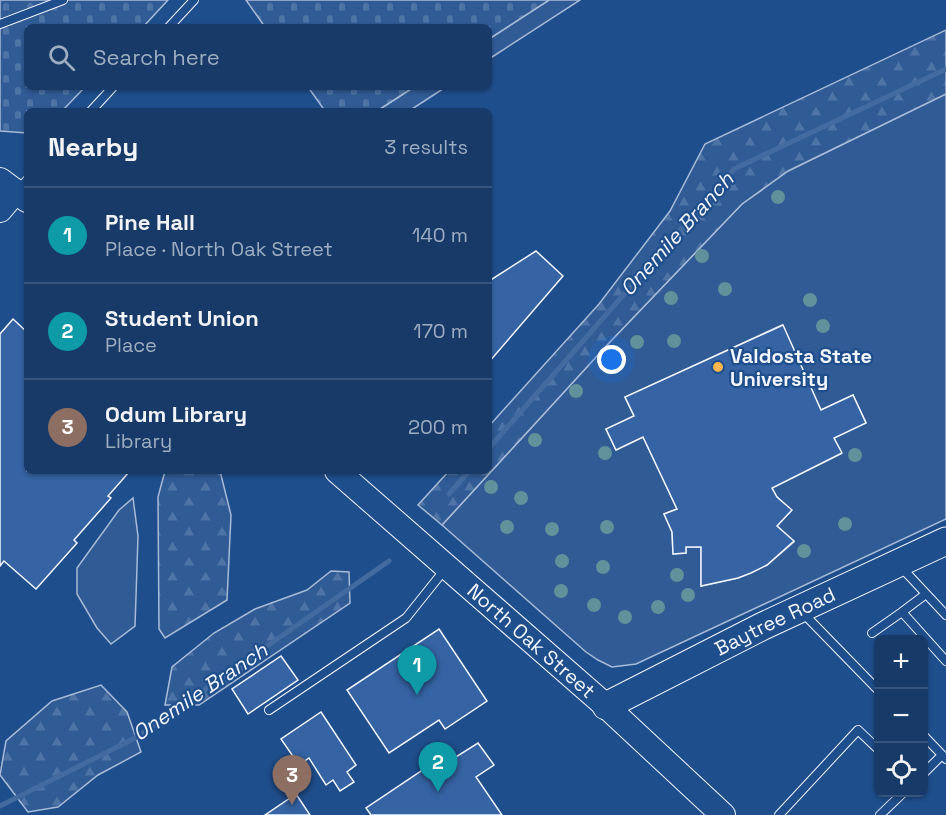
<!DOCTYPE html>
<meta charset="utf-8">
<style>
body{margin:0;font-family:"Space Grotesk",sans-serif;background:#244571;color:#f1f3f6}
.controls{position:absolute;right:18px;bottom:18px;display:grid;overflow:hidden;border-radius:9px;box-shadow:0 2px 4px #0004}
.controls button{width:54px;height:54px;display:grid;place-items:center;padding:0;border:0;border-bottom:2px solid #36547d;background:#173a69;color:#f1f3f6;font:30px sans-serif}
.you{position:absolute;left:612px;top:360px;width:21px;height:21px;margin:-15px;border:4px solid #fff;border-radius:50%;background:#1a73e8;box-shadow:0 0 0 9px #1a73e833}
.badge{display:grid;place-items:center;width:39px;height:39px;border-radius:50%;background:#ffb74d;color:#fff;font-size:20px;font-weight:700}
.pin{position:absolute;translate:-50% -50px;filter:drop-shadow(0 2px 3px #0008)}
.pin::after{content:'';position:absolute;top:32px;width:21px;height:18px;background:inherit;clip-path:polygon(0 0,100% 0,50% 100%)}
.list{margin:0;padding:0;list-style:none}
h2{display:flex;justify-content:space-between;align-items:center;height:78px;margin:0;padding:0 24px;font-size:26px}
h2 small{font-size:20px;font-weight:400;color:#9eadc0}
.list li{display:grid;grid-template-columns:39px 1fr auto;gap:18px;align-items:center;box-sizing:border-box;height:96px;padding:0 24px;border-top:2px solid #36547d}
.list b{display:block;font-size:22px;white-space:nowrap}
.list p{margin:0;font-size:20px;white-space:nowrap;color:#9eadc0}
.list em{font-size:20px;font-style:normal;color:#9eadc0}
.icon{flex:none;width:33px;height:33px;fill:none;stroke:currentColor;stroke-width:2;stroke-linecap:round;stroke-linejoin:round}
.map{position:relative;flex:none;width:946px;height:815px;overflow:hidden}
.search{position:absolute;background:#173a69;box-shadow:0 2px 4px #0004;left:24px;top:24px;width:468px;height:66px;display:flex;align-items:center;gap:15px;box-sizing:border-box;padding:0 21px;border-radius:9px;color:#9eadc0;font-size:22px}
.panel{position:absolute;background:#173a69;box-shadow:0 2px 4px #0004;left:24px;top:108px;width:468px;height:366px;border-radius:9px}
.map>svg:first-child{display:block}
</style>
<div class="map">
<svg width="946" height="815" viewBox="0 0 946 815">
<defs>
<pattern id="forest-firs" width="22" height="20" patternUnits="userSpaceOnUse" patternTransform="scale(1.5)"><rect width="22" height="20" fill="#305b95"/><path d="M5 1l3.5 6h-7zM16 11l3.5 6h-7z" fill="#4e73a5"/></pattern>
<pattern id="cemetery-stones" width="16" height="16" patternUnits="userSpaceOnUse" patternTransform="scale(1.5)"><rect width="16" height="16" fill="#305b95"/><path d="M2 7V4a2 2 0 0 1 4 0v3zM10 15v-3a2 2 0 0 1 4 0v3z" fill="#4e73a5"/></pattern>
</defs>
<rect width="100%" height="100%" fill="#1f4e8c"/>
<path fill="#305b95" stroke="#a8bbd7" stroke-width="1.5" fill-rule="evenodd" d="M 549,0 L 580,0 L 489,59 L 489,39 Z
M 414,87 L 446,87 L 409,111 L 377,111 Z
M 946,94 L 946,519 L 636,664 L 612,667 L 598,660 L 586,652 L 442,525 L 608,344 L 742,204 L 788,171 ZM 782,325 L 821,410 L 853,395 L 866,423 L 834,438 L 841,454 L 772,488 L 777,497 L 791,510 L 777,526 L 794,542 L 767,565 L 738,578 L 701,586 L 701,547 L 686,547 L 686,553 L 673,554 L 672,532 L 664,514 L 677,509 L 643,437 L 616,450 L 606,429 L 634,416 L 625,397 Z
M 133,498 L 138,536 L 135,626 L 111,644 L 97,628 L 77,594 L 77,568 L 119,510 Z"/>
<path fill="url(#forest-firs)" stroke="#a8bbd7" stroke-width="1.5" d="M 946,30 L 946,94 L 788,171 L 742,204 L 608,344 L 442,525 L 418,505 L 449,471 L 489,471 L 489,426 L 599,304 L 670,211 L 705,144 Z
M 165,471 L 220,471 L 231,515 L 227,600 L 165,638 L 159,629 L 158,497 Z
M 331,571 L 349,572 L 350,603 L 199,705 L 165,705 L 172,667 L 214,633 L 255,609 L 307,590 Z
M 101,685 L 127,712 L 141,752 L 98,775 L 58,807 L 28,812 L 0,775 L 6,741 L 52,701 Z"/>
<path fill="url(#cemetery-stones)" stroke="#a8bbd7" stroke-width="1.5" d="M 0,0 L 168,0 L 143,27 L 27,27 L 27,87 L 85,87 L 62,111 L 27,111 L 27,133 L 0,131 Z
M 246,0 L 549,0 L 489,39 L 489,27 L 265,27 Z
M 308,87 L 414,87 L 377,111 L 325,111 Z"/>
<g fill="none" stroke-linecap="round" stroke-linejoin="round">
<path stroke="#446ba0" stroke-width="5" d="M 489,448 L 734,169 L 946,69
M 449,494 L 469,471
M 0,806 L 137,737 L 389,561"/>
</g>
<path fill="#3563a3" stroke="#f2f6ff" stroke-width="1.5" d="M 536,251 L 563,276 L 489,362 L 489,281 Z
M 13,319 L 27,332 L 27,471 L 130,471 L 108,496 L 111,498 L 74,540 L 77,543 L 36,589 L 4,561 L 0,566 L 0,334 Z
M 783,325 L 821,410 L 853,395 L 866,423 L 834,438 L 842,453 L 772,488 L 777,497 L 792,510 L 777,526 L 794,541 L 767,565 L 751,573 L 738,578 L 701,586 L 701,547 L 686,547 L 686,553 L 673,554 L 672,532 L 664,514 L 677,509 L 643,437 L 616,450 L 606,429 L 634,416 L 625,397 Z
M 439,629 L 487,701 L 445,729 L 439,720 L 389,753 L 347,690 Z
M 281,656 L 298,680 L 248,714 L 232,689 Z
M 321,712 L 356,765 L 347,772 L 354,782 L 340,791 L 333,780 L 326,785 L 309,758 L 299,765 L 281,739 Z
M 478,743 L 494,765 L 476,777 L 502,815 L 371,815 L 366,808 L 436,761 L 440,767 Z
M 296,794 L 310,815 L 265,815 Z"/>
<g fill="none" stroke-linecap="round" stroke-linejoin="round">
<g stroke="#f2f6ff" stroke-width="10">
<path id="lane" d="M 0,24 L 63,0
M 169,27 L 194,0
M 91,111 L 113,87
M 17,191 L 27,180
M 901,567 L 946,615
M 902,612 L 926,594
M 803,613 L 878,690
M 872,633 L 902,612 L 946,661
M 269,710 L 406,618 L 446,568
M 924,736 L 946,759
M 924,773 L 942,755
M 779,815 L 858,730 L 878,749
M 880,815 L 904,792"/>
</g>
<g stroke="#f2f6ff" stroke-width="26">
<g id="secondary">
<path d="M 0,180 L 27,200"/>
<path d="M 0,210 L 16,191"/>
<path id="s1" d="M 337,471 L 606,706 L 723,815"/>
</g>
</g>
<g stroke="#f2f6ff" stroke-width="29">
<g id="primary">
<path id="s2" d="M 606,706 L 763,626 L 946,541"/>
</g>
</g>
<use href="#lane" stroke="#1f4e8c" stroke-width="8"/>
<use href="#secondary" stroke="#1f4e8c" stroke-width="24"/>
<use href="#primary" stroke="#1f4e8c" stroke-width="27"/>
</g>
<g fill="#61919a">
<circle cx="778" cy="197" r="7"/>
<circle cx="702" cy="256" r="7"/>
<circle cx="725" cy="289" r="7"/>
<circle cx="671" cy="298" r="7"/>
<circle cx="810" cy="300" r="7"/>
<circle cx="823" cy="326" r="7"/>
<circle cx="674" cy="341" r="7"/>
<circle cx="637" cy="342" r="7"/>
<circle cx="576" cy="391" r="7"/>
<circle cx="535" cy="440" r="7"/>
<circle cx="605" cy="453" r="7"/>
<circle cx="855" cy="455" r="7"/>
<circle cx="491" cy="487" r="7"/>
<circle cx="521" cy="498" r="7"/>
<circle cx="845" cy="524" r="7"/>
<circle cx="507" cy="527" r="7"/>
<circle cx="607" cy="527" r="7"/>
<circle cx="552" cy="529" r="7"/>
<circle cx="804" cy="551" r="7"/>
<circle cx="562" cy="561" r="7"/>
<circle cx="603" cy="567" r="7"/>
<circle cx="677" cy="575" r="7"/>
<circle cx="561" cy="591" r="7"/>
<circle cx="688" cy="595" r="7"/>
<circle cx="594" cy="605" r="7"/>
<circle cx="658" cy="607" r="7"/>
<circle cx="625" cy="617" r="7"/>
</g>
<circle fill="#ffb74d" stroke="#1f4e8c" stroke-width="2" cx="718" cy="367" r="6"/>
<g text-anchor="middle" stroke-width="4.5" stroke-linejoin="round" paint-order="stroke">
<g font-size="20" font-weight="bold" fill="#f2f6ff" stroke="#1f4e8c" text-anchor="start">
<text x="730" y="363">Valdosta State<tspan x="730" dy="23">University</tspan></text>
</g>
<g font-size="20" fill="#f2f6ff" stroke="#1f4e8c">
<text dy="7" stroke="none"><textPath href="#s2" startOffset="189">Baytree Road</textPath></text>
<text dy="7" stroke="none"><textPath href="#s1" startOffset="258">North Oak Street</textPath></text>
</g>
<g font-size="21" font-style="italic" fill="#f2f6ff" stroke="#1f4e8c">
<text transform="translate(677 234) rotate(-48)" y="7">Onemile Branch</text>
<text transform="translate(200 692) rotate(-34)" y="7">Onemile Branch</text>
</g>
</g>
</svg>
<div class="controls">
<button>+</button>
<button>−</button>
<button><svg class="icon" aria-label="locate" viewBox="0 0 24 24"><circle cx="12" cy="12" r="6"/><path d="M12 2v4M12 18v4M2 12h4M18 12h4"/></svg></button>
</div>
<div class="you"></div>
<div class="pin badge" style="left:417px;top:695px;background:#0f9aa8">1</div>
<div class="pin badge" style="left:438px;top:792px;background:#0f9aa8">2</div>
<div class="pin badge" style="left:292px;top:805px;background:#8d6e63">3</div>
<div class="search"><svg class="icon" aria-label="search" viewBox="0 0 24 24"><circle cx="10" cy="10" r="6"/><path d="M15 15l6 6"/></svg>Search here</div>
<section class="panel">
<h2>Nearby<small>3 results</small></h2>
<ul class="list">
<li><span class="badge" style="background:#0f9aa8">1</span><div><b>Pine Hall</b><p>Place · North Oak Street</p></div><em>140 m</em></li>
<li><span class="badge" style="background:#0f9aa8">2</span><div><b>Student Union</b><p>Place</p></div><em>170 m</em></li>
<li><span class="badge" style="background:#8d6e63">3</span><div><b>Odum Library</b><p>Library</p></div><em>200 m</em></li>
</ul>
</section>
</div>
